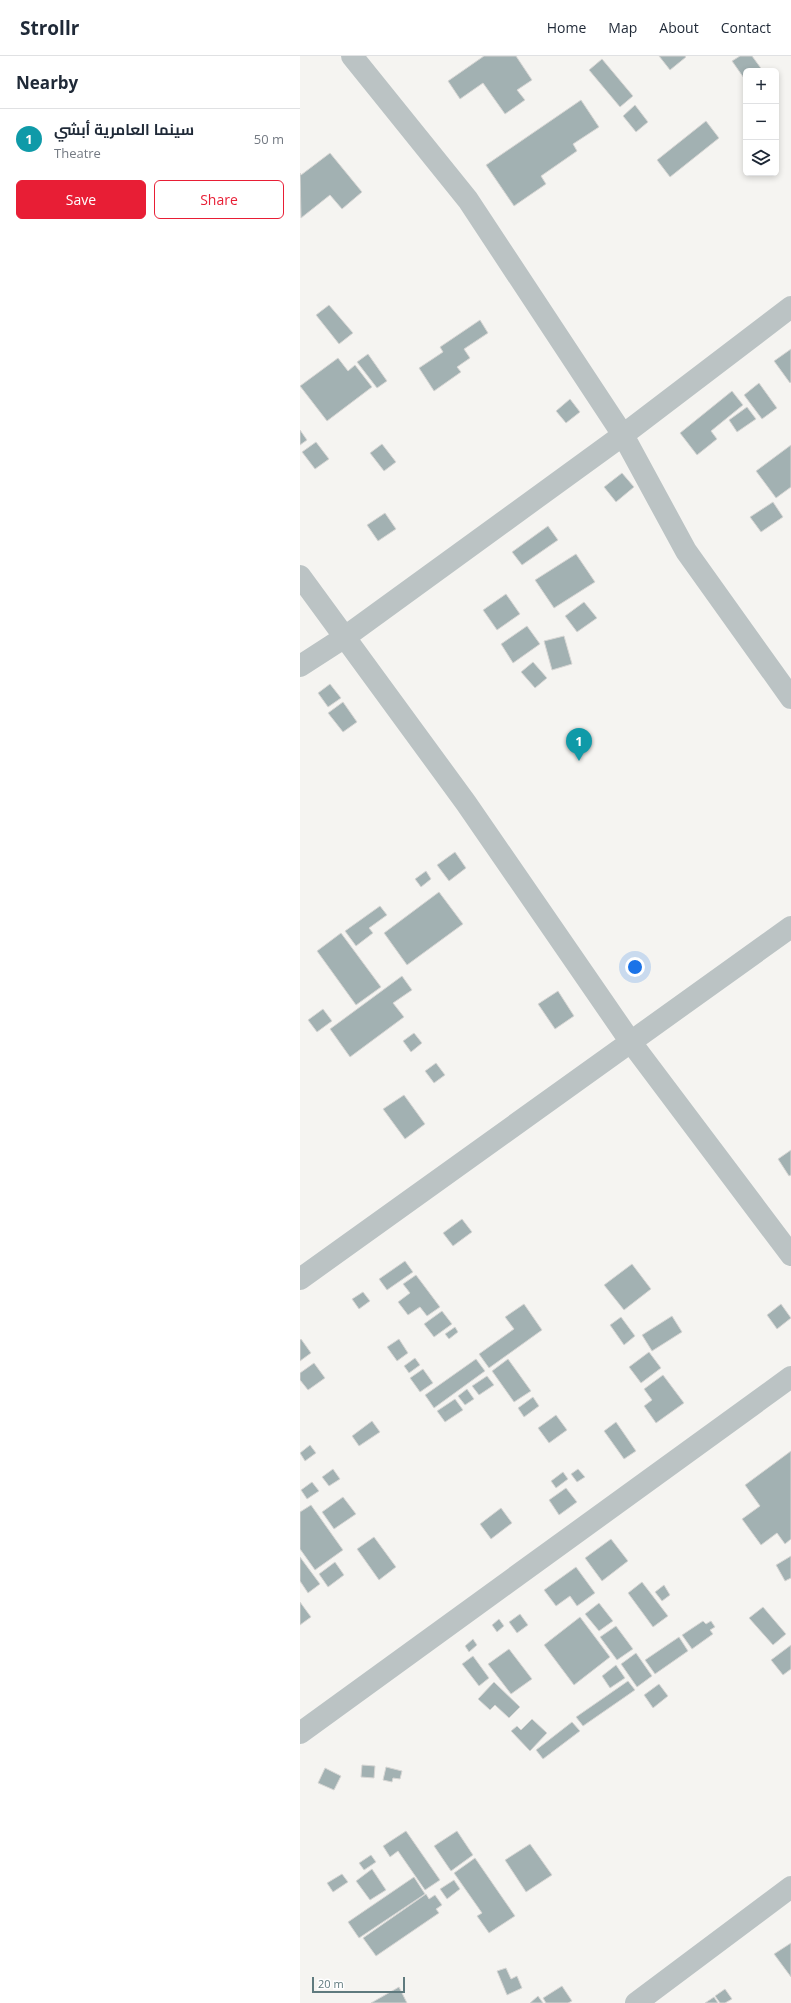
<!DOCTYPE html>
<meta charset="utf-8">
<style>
body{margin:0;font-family:"Open Sans",Cairo,sans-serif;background:#f6f6f7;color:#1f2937}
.controls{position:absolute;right:12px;top:12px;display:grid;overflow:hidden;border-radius:6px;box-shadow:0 2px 6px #0003}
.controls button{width:36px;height:36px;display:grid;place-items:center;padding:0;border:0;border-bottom:1px solid #e0e1e3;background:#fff;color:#1f2937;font:20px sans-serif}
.scale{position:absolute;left:12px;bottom:10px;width:93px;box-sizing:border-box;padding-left:4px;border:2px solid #5f7a7e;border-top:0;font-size:11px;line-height:14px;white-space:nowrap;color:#5f7a7e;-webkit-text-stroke:3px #fff;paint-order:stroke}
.you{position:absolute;left:335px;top:911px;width:14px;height:14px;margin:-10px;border:3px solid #fff;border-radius:50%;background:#1a73e8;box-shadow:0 0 0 6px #1a73e833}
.badge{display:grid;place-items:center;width:26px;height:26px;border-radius:50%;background:#e81e35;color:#fff;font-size:13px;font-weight:700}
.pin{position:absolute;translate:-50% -33px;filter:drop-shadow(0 1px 2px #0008)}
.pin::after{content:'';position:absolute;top:21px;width:14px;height:12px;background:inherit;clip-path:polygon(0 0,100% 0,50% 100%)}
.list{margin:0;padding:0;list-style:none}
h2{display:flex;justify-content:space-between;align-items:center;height:52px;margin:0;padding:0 16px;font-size:17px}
h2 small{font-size:13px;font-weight:400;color:#747a83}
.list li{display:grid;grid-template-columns:26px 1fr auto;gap:12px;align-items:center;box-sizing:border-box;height:60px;padding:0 16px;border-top:1px solid #e0e1e3}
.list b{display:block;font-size:15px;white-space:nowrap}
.list p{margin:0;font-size:13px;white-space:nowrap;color:#747a83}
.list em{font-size:13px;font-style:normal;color:#747a83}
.actions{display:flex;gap:8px;padding:12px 16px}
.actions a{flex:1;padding:9px 0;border:1px solid #e81e35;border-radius:6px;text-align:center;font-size:14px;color:#e81e35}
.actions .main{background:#e81e35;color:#fff}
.icon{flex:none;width:22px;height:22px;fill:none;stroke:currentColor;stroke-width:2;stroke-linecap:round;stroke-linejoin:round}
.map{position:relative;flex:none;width:491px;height:1947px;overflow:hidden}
header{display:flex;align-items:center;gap:24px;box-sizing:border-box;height:56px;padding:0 20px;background:#fff;border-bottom:1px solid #e0e1e3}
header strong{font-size:19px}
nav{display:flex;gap:22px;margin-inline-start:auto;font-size:14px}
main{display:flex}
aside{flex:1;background:#fff}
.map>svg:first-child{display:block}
</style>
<header>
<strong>Strollr</strong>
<nav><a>Home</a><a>Map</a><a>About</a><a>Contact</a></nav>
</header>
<main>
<aside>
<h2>Nearby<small></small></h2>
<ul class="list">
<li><span class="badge" style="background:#0f9aa8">1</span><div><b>سينما العامرية أبشي</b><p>Theatre</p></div><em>50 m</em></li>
</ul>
<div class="actions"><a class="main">Save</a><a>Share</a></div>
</aside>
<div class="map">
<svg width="491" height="1947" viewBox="0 0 491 1947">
<rect width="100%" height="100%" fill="#f5f4f1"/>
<path fill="#a2b1b2" stroke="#d7d6d4" d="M 184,0 L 216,0 L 232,24 L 217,34 L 225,44 L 205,58 L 183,27 L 160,43 L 148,25 Z
M 359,0 L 385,0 L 386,1 L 370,14 Z
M 440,0 L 452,0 L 463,15 L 446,15 L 446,25 L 432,5 Z
M 302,3 L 333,40 L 320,51 L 289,14 Z
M 281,44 L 299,71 L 273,88 L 277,95 L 241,120 L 246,128 L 214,150 L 186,109 Z
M 335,49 L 348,66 L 336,76 L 323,60 Z
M 406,65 L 419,82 L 370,121 L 357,104 Z
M 30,97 L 62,136 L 42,153 L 30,139 L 1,162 L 0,117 L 1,119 Z
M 29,249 L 53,277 L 39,288 L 16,259 Z
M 180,264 L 188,277 L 164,293 L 170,302 L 157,311 L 161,316 L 134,335 L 119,312 L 143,296 L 140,291 Z
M 491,293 L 491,326 L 490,327 L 474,305 Z
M 68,298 L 87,325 L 77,332 L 57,306 Z
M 38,302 L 48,315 L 55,309 L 72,331 L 27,365 L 0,330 Z
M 459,327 L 477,352 L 462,363 L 444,339 Z
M 432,335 L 443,349 L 411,375 L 417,383 L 397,399 L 380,377 Z
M 270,343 L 280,356 L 266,367 L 256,355 Z
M 447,351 L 456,363 L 437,376 L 429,364 Z
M 0,374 L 7,384 L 0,389 Z
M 16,386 L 29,403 L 15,413 L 2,396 Z
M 82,388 L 96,406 L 84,415 L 70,397 Z
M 491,389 L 491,431 L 476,442 L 456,415 Z
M 322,417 L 334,431 L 316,446 L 304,431 Z
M 473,446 L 483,461 L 461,476 L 450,461 Z
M 85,457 L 96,473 L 78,485 L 67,469 Z
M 248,470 L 258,484 L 222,509 L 212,496 Z
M 276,498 L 295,526 L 254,552 L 235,524 Z
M 206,538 L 220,558 L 197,574 L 183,554 Z
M 284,546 L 297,562 L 277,576 L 265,560 Z
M 227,570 L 240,588 L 213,607 L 201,588 Z
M 264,580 L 272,608 L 252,614 L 244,585 Z
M 233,606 L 247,622 L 235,632 L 221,616 Z
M 30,628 L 41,642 L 28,651 L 18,637 Z
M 43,646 L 57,666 L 43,676 L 28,657 Z
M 155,796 L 166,812 L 149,825 L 137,809 Z
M 126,815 L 131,823 L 121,831 L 115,823 Z
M 139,836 L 163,868 L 107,909 L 84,877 Z
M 80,850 L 87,859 L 69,872 L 73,877 L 56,890 L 45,875 Z
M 41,877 L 81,931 L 56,949 L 17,895 Z
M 102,920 L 112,934 L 93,947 L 104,961 L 50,1001 L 30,973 Z
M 258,935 L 274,960 L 255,973 L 238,948 Z
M 23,953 L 32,965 L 17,976 L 8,964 Z
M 114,977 L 122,987 L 111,996 L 103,985 Z
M 136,1007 L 145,1019 L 134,1027 L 125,1015 Z
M 104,1039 L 125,1068 L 105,1083 L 83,1053 Z
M 491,1094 L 491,1119 L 489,1120 L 478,1103 Z
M 162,1163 L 172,1176 L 153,1190 L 143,1177 Z
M 105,1205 L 113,1216 L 87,1234 L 79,1223 Z
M 332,1208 L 351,1233 L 324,1254 L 304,1229 Z
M 116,1219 L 140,1251 L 127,1260 L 120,1251 L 108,1259 L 98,1246 L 110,1237 L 103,1228 Z
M 63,1236 L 70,1245 L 59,1253 L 52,1243 Z
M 224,1248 L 242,1274 L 189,1312 L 179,1298 L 214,1273 L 205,1261 Z
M 481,1248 L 491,1262 L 477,1273 L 467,1259 Z
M 142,1255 L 152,1268 L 134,1281 L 124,1268 Z
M 372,1260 L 382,1276 L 352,1295 L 342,1279 Z
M 321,1261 L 335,1280 L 324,1289 L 310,1269 Z
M 155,1271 L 158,1276 L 149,1283 L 145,1278 Z
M 1,1283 L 11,1297 L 0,1305 L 0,1284 Z
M 99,1283 L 108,1297 L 97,1305 L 87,1291 Z
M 349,1296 L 361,1312 L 341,1327 L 329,1311 Z
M 115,1302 L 120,1309 L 109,1317 L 104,1310 Z
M 176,1303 L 185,1315 L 134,1352 L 125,1339 Z
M 208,1303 L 231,1335 L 214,1346 L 192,1315 Z
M 14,1307 L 25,1322 L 8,1334 L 0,1324 L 0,1317 Z
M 123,1313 L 133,1327 L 120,1336 L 110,1322 Z
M 363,1319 L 384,1347 L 356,1367 L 344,1350 L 352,1344 L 344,1333 Z
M 187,1320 L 194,1329 L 179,1339 L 172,1330 Z
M 167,1333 L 174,1343 L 165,1349 L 158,1340 Z
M 233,1341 L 239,1350 L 224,1361 L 218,1352 Z
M 155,1343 L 163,1354 L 145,1366 L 137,1355 Z
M 256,1359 L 267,1374 L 249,1387 L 238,1372 Z
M 72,1365 L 80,1376 L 59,1390 L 52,1380 Z
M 316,1366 L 336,1395 L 324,1403 L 304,1375 Z
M 10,1389 L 16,1397 L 5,1405 L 0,1397 Z
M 491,1395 L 491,1483 L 485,1488 L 477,1477 L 461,1489 L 442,1463 L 460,1450 L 445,1429 Z
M 33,1413 L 40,1423 L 29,1430 L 22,1421 Z
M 278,1413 L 285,1421 L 277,1426 L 271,1418 Z
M 263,1416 L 268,1423 L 256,1432 L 251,1425 Z
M 12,1426 L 19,1435 L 7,1443 L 1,1434 Z
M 266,1432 L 277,1446 L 259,1459 L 249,1444 Z
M 43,1441 L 56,1458 L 34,1473 L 22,1456 Z
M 11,1449 L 43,1494 L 15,1514 L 0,1493 L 0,1456 Z
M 201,1452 L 212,1467 L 191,1483 L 180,1468 Z
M 74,1481 L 96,1511 L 79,1524 L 57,1493 Z
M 311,1483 L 328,1505 L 302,1525 L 285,1502 Z
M 491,1500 L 491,1522 L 485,1525 L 476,1509 Z
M 0,1501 L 20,1528 L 8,1537 L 0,1525 Z
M 35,1506 L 44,1519 L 28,1531 L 19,1518 Z
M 276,1511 L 295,1537 L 277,1550 L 270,1540 L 256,1550 L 244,1534 Z
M 342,1526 L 368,1560 L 353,1571 L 328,1537 Z
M 364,1529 L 370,1539 L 362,1545 L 355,1536 Z
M 0,1546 L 11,1561 L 0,1569 Z
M 299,1547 L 313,1565 L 299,1575 L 285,1558 Z
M 463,1551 L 486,1578 L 473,1589 L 449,1562 Z
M 220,1558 L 228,1569 L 217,1577 L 209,1566 Z
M 280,1561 L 310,1601 L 274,1629 L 244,1589 Z
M 199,1563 L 204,1570 L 197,1576 L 192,1569 Z
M 403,1565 L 406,1568 L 411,1565 L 415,1571 L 410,1574 L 413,1578 L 392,1593 L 382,1579 Z
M 316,1570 L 333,1593 L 317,1604 L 300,1581 Z
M 379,1581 L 388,1595 L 355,1618 L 345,1604 Z
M 173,1583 L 177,1589 L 169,1596 L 165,1590 Z
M 491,1589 L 491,1613 L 483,1619 L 471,1604 Z
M 209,1593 L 232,1623 L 211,1638 L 188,1608 Z
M 336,1597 L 352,1620 L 337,1631 L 321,1608 Z
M 173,1600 L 189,1622 L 179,1630 L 162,1608 Z
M 316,1609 L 325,1622 L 310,1632 L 302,1620 Z
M 328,1625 L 335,1634 L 283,1670 L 276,1661 Z
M 194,1626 L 220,1651 L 209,1662 L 195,1649 L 190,1654 L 178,1643 Z
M 359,1628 L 368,1640 L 353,1652 L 344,1639 Z
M 232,1663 L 247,1677 L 230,1695 L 211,1675 L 217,1670 L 221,1674 Z
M 272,1666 L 280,1675 L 243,1703 L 236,1694 Z
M 62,1709 L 75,1710 L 74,1722 L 61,1721 Z
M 86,1711 L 102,1715 L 100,1723 L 93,1722 L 92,1726 L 83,1724 Z
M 25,1712 L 41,1720 L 34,1734 L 18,1727 Z
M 106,1775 L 140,1824 L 125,1834 L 98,1795 L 90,1801 L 83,1790 Z
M 157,1775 L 173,1799 L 151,1815 L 134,1790 Z
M 230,1788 L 252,1819 L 226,1836 L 205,1804 Z
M 71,1799 L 76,1806 L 64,1814 L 59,1807 Z
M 175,1802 L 215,1860 L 189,1877 L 177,1860 L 182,1857 L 154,1817 Z
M 72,1813 L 86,1834 L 70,1844 L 56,1825 Z
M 42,1818 L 48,1826 L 33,1836 L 27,1827 Z
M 114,1821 L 125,1838 L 59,1882 L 48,1866 Z
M 154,1824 L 160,1833 L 147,1843 L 140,1833 Z
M 126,1838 L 129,1843 L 135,1839 L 142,1849 L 136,1853 L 139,1857 L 76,1900 L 63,1882 Z
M 491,1887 L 491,1921 L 474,1898 Z
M 206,1912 L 211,1923 L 217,1920 L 222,1932 L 207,1939 L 197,1915 Z
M 262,1930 L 272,1945 L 268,1947 L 246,1947 L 243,1942 Z
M 99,1931 L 107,1947 L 71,1947 Z
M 425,1933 L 432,1943 L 425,1947 L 420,1947 L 415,1940 Z
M 238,1940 L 243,1947 L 230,1947 Z
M 414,1941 L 418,1947 L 405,1947 Z"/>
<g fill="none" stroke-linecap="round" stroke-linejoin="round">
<path stroke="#bbc3c4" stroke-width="22" d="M 52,0 L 168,144 L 323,379 L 386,495 L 491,642
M 0,520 L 166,747 L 330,985 L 491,1199
M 0,610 L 45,581 L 323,379 L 491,251
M 0,1223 L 491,871
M 0,1677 L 491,1321
M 336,1947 L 491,1831"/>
</g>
</svg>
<div class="controls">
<button>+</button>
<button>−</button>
<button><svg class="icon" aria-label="layers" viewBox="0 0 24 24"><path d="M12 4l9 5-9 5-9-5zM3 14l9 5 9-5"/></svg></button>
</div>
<div class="scale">20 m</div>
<div class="you"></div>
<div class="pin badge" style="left:279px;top:705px;background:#0f9aa8">1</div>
</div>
</main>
